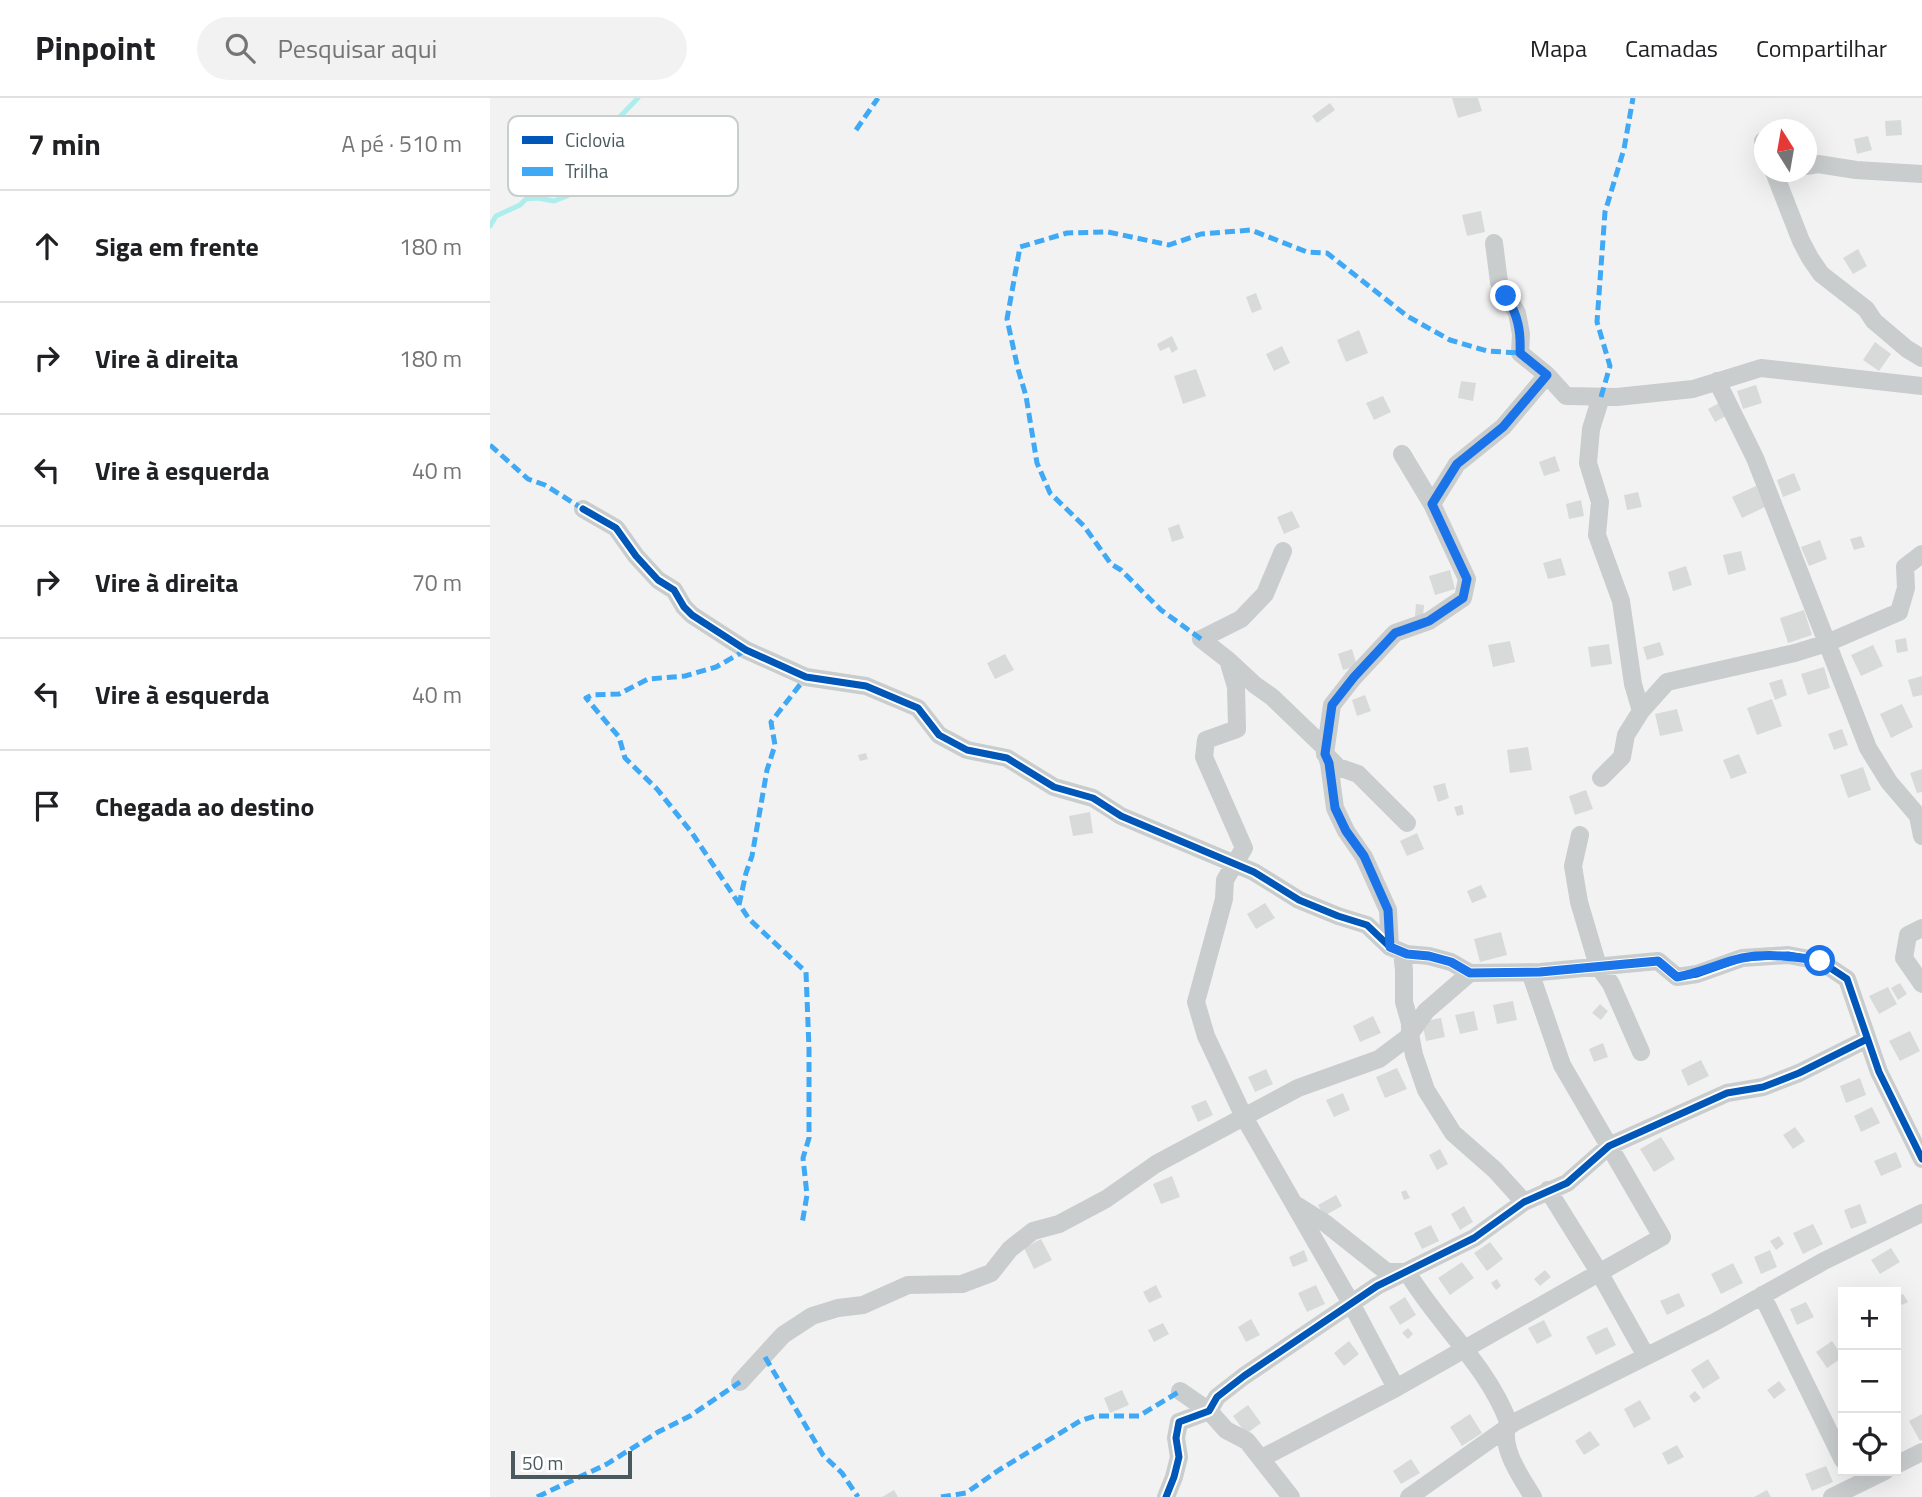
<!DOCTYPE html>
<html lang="pt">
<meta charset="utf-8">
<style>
body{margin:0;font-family:"Titillium Web",sans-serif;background:#f2f2f2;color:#202124}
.controls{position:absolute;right:21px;bottom:21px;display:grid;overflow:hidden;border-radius:0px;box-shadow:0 7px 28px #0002}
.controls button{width:63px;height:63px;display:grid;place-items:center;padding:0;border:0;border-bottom:2px solid #e0e0e0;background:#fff;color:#202124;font:35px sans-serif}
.compass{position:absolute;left:1264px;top:21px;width:63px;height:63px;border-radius:50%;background:#fff;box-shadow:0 7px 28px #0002;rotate:349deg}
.scale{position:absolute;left:21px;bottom:18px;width:121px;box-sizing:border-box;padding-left:7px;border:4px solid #49595e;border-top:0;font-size:19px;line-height:24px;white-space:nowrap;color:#49595e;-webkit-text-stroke:5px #fff;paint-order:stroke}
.stop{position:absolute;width:21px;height:21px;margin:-16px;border:5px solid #1a73e8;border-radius:50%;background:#fff}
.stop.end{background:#1a73e8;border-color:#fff;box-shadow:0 2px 7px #0008}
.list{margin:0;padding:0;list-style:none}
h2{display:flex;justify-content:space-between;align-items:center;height:91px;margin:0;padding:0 28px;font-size:30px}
h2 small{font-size:23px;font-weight:400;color:#757577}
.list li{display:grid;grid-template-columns:46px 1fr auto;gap:21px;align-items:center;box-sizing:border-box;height:112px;padding:0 28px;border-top:2px solid #e0e0e0}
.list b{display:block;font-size:26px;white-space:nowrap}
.list em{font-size:23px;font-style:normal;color:#757577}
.icon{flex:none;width:38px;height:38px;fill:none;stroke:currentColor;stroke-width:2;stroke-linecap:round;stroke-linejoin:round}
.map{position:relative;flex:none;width:1432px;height:1399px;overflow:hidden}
header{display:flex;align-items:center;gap:42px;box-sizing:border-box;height:98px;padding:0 35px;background:#fff;border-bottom:2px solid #e0e0e0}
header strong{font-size:33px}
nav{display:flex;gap:38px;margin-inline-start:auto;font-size:24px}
.search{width:490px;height:63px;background:#f2f2f2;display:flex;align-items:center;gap:18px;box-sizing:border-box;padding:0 24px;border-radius:38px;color:#757577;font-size:26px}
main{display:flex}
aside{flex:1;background:#fff}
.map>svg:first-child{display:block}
</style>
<header>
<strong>Pinpoint</strong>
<div class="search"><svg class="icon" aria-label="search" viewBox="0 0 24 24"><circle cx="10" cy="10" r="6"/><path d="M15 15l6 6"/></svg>Pesquisar aqui</div>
<nav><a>Mapa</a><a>Camadas</a><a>Compartilhar</a></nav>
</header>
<main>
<aside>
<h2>7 min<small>A pé · 510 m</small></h2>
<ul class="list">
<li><svg class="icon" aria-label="ahead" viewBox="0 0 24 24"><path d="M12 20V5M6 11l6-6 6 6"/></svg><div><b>Siga em frente</b></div><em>180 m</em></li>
<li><svg class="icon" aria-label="right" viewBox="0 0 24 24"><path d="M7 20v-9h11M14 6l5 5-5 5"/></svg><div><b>Vire à direita</b></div><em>180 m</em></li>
<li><svg class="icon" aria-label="left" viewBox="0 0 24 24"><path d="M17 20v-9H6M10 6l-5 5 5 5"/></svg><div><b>Vire à esquerda</b></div><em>40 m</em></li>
<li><svg class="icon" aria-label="right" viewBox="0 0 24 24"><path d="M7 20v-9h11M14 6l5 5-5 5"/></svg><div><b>Vire à direita</b></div><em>70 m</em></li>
<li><svg class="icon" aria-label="left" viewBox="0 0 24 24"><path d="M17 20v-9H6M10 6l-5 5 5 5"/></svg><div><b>Vire à esquerda</b></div><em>40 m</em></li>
<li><svg class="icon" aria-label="arrive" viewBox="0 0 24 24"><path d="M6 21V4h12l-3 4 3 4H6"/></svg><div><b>Chegada ao destino</b></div></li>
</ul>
</aside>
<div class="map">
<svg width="1432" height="1399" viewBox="0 0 1432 1399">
<rect width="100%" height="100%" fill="#f2f2f2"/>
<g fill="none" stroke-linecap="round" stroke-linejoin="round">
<path stroke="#adedec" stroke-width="5" d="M 0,128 L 6,118 L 30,107 L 36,101 L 48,100 L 64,103 L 77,98 L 83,90 L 85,69 L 90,60 L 148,0"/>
</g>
<path fill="#d8dada" d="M 962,0 L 988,0 L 992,13 L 968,20 Z
M 840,5 L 845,12 L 827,25 L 822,18 Z
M 1411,22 L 1412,37 L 1396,38 L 1395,23 Z
M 1378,38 L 1382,52 L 1367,56 L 1364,41 Z
M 991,113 L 995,134 L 977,138 L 972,117 Z
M 1368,151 L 1377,168 L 1363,176 L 1353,160 Z
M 766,195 L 772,211 L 762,215 L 756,199 Z
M 869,232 L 878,255 L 856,264 L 847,242 Z
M 682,238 L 688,251 L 682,255 L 679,249 L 670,253 L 667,246 Z
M 1385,244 L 1401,256 L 1389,273 L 1373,262 Z
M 792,248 L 800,265 L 784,273 L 776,256 Z
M 706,271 L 716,298 L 693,306 L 684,278 Z
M 971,283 L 986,285 L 983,303 L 968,300 Z
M 1266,287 L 1272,305 L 1253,311 L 1247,293 Z
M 893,298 L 901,314 L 884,322 L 876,305 Z
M 1231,304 L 1238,317 L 1225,324 L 1218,311 Z
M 1065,358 L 1070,373 L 1054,378 L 1049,364 Z
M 1304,375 L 1311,392 L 1293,399 L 1287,382 Z
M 1266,388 L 1275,409 L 1252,420 L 1242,399 Z
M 1148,394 L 1152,409 L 1137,412 L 1134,397 Z
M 1091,402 L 1094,418 L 1079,421 L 1076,406 Z
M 802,413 L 810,429 L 794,436 L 787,419 Z
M 689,426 L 694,440 L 682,444 L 678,430 Z
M 1371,438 L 1375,449 L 1364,452 L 1360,441 Z
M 1330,442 L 1337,461 L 1319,468 L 1311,449 Z
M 1251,453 L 1256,472 L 1238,477 L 1233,457 Z
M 1071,460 L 1076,477 L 1058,481 L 1053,465 Z
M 1196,468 L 1202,487 L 1183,493 L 1178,474 Z
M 960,472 L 965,491 L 945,497 L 939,478 Z
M 926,506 L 934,507 L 933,519 L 925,518 Z
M 1314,512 L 1322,537 L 1298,545 L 1290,520 Z
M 1416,540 L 1418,553 L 1407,555 L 1405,542 Z
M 1020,543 L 1025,564 L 1003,569 L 998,547 Z
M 1170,544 L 1174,557 L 1157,562 L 1153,549 Z
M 1119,546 L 1122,566 L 1101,569 L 1098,549 Z
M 1383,547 L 1393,568 L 1371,578 L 1361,557 Z
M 862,551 L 867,568 L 853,572 L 848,556 Z
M 515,556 L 524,572 L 505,581 L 497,565 Z
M 1334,569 L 1340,590 L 1318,597 L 1311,576 Z
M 1432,578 L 1432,597 L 1423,599 L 1418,582 Z
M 1292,581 L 1297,597 L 1285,602 L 1279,585 Z
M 875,597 L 881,613 L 867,618 L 862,602 Z
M 1282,601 L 1292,628 L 1267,637 L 1257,610 Z
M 1412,606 L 1423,629 L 1401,640 L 1390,616 Z
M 1187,611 L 1193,633 L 1170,638 L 1165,616 Z
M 1352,631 L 1358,647 L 1344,652 L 1338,636 Z
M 1038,649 L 1042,672 L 1020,675 L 1017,652 Z
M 376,655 L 378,661 L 370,663 L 368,657 Z
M 1249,656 L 1257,675 L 1241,681 L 1233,662 Z
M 1373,669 L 1381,692 L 1358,700 L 1350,677 Z
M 1432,671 L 1432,694 L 1427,695 L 1420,675 Z
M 955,685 L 959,700 L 948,704 L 943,688 Z
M 1096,692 L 1103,711 L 1085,717 L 1079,698 Z
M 972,707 L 974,716 L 967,718 L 964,709 Z
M 600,714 L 603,735 L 583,738 L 579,718 Z
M 927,735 L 934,751 L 917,758 L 910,743 Z
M 991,787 L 997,799 L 982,805 L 977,793 Z
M 775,805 L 785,820 L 766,831 L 757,816 Z
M 1011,834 L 1017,857 L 990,864 L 984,841 Z
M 1410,885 L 1417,896 L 1408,902 L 1401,890 Z
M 1398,889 L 1407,906 L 1389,916 L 1379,898 Z
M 1023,903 L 1027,922 L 1007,926 L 1003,907 Z
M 1110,906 L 1118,913 L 1111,922 L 1102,915 Z
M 984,913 L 988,932 L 970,936 L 965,917 Z
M 883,918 L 891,935 L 870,944 L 863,928 Z
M 951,920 L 955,939 L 936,943 L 932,924 Z
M 1420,933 L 1430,953 L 1410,963 L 1399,943 Z
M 1113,945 L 1118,959 L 1104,964 L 1099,951 Z
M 1211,962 L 1219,978 L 1198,988 L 1191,972 Z
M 907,970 L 917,991 L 895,1000 L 886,979 Z
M 776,971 L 783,986 L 765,994 L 758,979 Z
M 1370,980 L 1376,997 L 1356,1005 L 1350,988 Z
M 853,995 L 860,1012 L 844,1019 L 836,1002 Z
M 716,1002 L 723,1017 L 708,1024 L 701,1008 Z
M 1382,1009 L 1390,1025 L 1371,1034 L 1364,1018 Z
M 1305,1029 L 1315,1043 L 1303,1051 L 1293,1037 Z
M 1171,1039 L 1185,1061 L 1164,1074 L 1150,1051 Z
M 950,1051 L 958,1066 L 947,1072 L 939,1057 Z
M 1406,1054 L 1412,1069 L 1391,1078 L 1384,1063 Z
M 682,1078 L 690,1099 L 671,1106 L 663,1086 Z
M 916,1092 L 920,1100 L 914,1102 L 911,1094 Z
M 846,1097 L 852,1108 L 834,1118 L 828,1107 Z
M 1370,1106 L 1377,1125 L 1361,1131 L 1354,1112 Z
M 974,1108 L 983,1124 L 970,1132 L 961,1116 Z
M 1323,1126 L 1333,1146 L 1313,1156 L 1303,1135 Z
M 941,1127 L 949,1143 L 932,1151 L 924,1135 Z
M 1289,1138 L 1294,1146 L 1286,1152 L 1280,1143 Z
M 551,1141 L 562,1162 L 544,1171 L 534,1150 Z
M 1000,1144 L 1013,1161 L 997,1173 L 984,1155 Z
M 1401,1150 L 1410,1164 L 1390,1176 L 1381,1162 Z
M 814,1152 L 818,1163 L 803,1169 L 799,1159 Z
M 1280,1152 L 1287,1169 L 1271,1176 L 1264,1159 Z
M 972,1164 L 984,1180 L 960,1197 L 948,1180 Z
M 1243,1165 L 1253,1185 L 1231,1196 L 1221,1176 Z
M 1055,1172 L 1061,1179 L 1050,1188 L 1044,1181 Z
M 1007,1181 L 1011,1188 L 1006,1192 L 1001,1185 Z
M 666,1187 L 672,1199 L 659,1205 L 653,1194 Z
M 826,1187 L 835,1206 L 817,1214 L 808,1195 Z
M 1189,1195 L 1195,1208 L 1177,1217 L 1170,1203 Z
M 1413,1196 L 1418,1204 L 1412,1207 L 1407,1199 Z
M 915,1199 L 926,1217 L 910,1227 L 899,1209 Z
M 1316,1204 L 1324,1219 L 1307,1227 L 1300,1211 Z
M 761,1221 L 770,1237 L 756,1244 L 748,1229 Z
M 1054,1222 L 1062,1238 L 1047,1246 L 1038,1230 Z
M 673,1225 L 679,1236 L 664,1244 L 658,1232 Z
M 1117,1229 L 1126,1247 L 1106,1257 L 1096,1239 Z
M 918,1230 L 923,1236 L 918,1241 L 912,1235 Z
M 859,1243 L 869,1256 L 854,1268 L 844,1255 Z
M 1342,1243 L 1353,1259 L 1337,1270 L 1326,1254 Z
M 1218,1261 L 1230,1280 L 1213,1291 L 1201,1272 Z
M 1289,1283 L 1296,1292 L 1284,1301 L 1277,1292 Z
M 632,1292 L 639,1307 L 620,1315 L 614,1300 Z
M 1205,1293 L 1211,1300 L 1204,1305 L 1199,1298 Z
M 1150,1302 L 1161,1321 L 1144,1330 L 1134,1311 Z
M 758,1307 L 771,1325 L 756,1336 L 743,1318 Z
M 980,1316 L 992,1335 L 972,1348 L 960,1329 Z
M 1432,1316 L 1432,1342 L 1430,1343 L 1419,1323 Z
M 1100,1333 L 1110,1347 L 1094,1357 L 1085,1343 Z
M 1187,1347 L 1194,1359 L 1178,1367 L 1172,1355 Z
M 921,1361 L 930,1375 L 911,1386 L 903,1373 Z
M 1336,1368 L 1343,1384 L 1322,1393 L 1315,1376 Z
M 404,1392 L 408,1399 L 392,1399 Z
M 1277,1392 L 1281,1399 L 1264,1399 Z"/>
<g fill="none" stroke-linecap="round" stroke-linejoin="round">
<path stroke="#c9cdce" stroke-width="18" d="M 1273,43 L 1274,44
M 1316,68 L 1328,66 L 1366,72 L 1432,76
M 1284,74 L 1311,143 L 1320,160 L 1331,176 L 1376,211 L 1384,223 L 1417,251 L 1432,260
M 1004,145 L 1009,184 L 1027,215 L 1031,236 L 1030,255 L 1057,277 L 1076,298 L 1127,299 L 1203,291 L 1271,270 L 1432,288
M 1227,283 L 1265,360 L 1378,650 L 1399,684 L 1428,718 L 1432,738
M 912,356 L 942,406 L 977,481 L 973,500 L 939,523 L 905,535 L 864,579 L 842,607 L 835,656 L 848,669 L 868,676 L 917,725
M 942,406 L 967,366 L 1013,329 L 1057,277
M 93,411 L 126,430 L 146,458 L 168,482 L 184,492 L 194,509 L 202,517 L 256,552 L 316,579 L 376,588 L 428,610 L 449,637 L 477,652 L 517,660 L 564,689 L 603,700 L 631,718 L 764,774 L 809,802 L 848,818 L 877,827 L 900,849 L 917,856 L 939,858 L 961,864 L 980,875 L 1050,874 L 1168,863 L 1187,879 L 1207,876 L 1252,860 L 1298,857 L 1330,863 L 1357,881 L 1389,974 L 1432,1061
M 793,453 L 775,496 L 751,521 L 711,541 L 738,562 L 765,587 L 782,599 L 833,648 L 839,665 L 845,710 L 856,733 L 874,759 L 898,812 L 900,849
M 738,562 L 746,589 L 747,631 L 716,642 L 714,659 L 754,750 L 735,782 L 734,801 L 706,904 L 716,938 L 754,1019 L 862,1207 L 906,1290
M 1151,613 L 1177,584 L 1305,555 L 1337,545 L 1409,514 L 1416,490 L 1415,469 L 1432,456
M 1111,680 L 1132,659 L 1136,637 L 1151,613 L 1143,586 L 1131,503 L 1107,437 L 1110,404 L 1098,365 L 1101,331 L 1111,299
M 1090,737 L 1083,768 L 1089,804 L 1108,868 L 1121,886 L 1151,954
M 1432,830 L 1418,837 L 1414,860 L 1432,886
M 912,854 L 914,872 L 914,904 L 920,925 L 920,936 L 924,957 L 936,992 L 963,1035 L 1005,1072 L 1034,1104
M 1058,1092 L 1109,1174 L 1156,1258
M 808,1108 L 835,1125 L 897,1174 L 917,1174 C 948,1226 996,1266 1018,1323 C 1009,1350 1030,1377 1043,1399
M 1272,1197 L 1353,1362
M 250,1284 L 293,1237 L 322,1218 L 348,1210 L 373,1207 L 418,1187 L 472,1186 L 501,1175 L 520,1151 L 543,1133 L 569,1126 L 616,1101 L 666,1066 L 808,990 L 889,961 L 917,940 L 936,913 L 980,875
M 690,1293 L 719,1313 L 736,1332 L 757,1343 L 801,1399
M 772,1360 L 906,1290 L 1172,1139 L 1072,967 L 1040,874
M 1406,1367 L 1432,1354
M 676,1399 L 684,1379 L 689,1359 L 686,1340 L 689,1324 L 719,1313 L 727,1299 L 754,1278 L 887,1188 L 984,1140 L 1034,1104 L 1077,1085 L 1119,1048 L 1237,995 L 1273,989 L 1309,975 L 1377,941
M 919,1399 L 1025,1324 L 1223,1225 L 1334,1163 L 1432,1115
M 1342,1399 L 1395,1373"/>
<path stroke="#3fa9f5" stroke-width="5" stroke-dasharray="10 5" stroke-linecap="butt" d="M 366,32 L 388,0
M 1111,299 L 1120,268 L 1107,224 L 1115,114 L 1134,51 L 1143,0
M 0,347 L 38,381 L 55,387 L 93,411
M 711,541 L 671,512 L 631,472 L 621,466 L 594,428 L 560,395 L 547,365 L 536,298 L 528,271 L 517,221 L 530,149 L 577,135 L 618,134 L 679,147 L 711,136 L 761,132 L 817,154 L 837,155 L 917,218 L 960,242 L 997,253 L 1030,255
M 256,552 L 226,569 L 195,578 L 158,581 L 129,596 L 102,597 L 96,600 L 129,639 L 135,660 L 167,691 L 202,735 L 259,821 L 316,874 L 319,951 L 319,1040 L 313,1060 L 317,1097 L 312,1126
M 249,807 L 256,775 L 262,758 L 277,672 L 285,647 L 281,624 L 316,579
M 275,1259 L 333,1357 L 352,1375 L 368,1399
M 47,1399 L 117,1366 L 168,1334 L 200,1318 L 250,1284
M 451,1399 L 476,1395 L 509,1372 L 590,1323 L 605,1318 L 649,1318 L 690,1293"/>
<g stroke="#fff" stroke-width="11">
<path id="cycleway" d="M 93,411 L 126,430 L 146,458 L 168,482 L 184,492 L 194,509 L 202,517 L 256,552 L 316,579 L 376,588 L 428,610 L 449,637 L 477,652 L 517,660 L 564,689 L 603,700 L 631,718 L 764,774 L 809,802 L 848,818 L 877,827 L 900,849 L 917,856 L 939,858 L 961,864 L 980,875 L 1050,874 L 1168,863 L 1187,879 L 1207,876 L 1252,860 L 1298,857 L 1330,863 L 1357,881 L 1389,974 L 1432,1061
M 676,1399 L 684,1379 L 689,1359 L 686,1340 L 689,1324 L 719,1313 L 727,1299 L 754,1278 L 887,1188 L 984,1140 L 1034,1104 L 1077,1085 L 1119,1048 L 1237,995 L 1273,989 L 1309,975 L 1377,941"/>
</g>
<use href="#cycleway" stroke="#0057b8" stroke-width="7"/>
</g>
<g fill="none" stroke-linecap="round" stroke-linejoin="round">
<path stroke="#1a73e8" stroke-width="9" d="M 1016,198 C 1028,217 1031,233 1030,255 L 1057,277 L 1013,329 L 967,366 L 942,406 L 977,481 L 973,500 L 939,523 L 905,535 L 864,579 L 842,607 L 835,656 L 839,665 L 845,710 L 856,733 L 874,758 L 898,812 L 900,849 L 917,856 L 939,858 L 961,864 L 980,875 L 1050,874 L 1168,863 L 1187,879 C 1210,875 1230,865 1252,860 C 1278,855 1304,858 1330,863"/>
</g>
<rect x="18" y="18" width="230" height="80" rx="10" fill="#fff" stroke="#c8cdcf" stroke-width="2"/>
<rect x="32" y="38" width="31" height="8" fill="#0057b8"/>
<rect x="32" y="69" width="31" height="9" fill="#3fa9f5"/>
<g font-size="19" fill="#49595e">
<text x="75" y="49">Ciclovia</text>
<text x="75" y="80">Trilha</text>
</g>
</svg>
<div class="controls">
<button>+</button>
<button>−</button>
<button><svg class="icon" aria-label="locate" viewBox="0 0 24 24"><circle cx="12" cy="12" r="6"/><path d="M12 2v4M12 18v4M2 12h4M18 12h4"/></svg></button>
</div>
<svg class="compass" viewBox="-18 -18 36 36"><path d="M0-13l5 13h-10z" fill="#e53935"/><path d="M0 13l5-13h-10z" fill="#757577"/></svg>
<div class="scale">50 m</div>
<div class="stop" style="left:1330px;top:863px"></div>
<div class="stop end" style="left:1016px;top:198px"></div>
</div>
</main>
